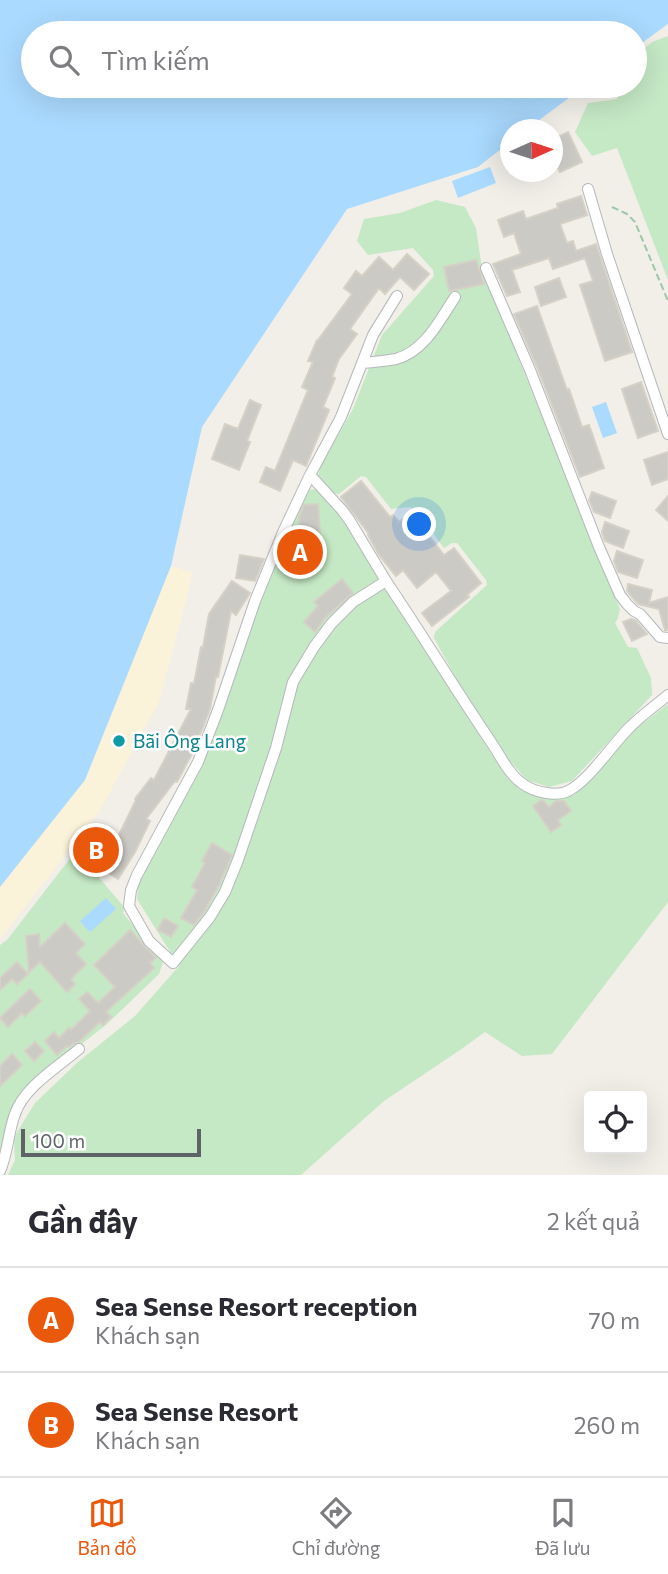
<!DOCTYPE html>
<html lang="vi">
<meta charset="utf-8">
<style>
body{margin:0;font-family:Commissioner,sans-serif;background:#f7f7f7;color:#2b2b33}
.controls{position:absolute;right:21px;bottom:21px;display:grid;overflow:hidden;border-radius:7px;box-shadow:0 7px 28px #0002}
.controls button{width:63px;height:63px;display:grid;place-items:center;padding:0;border:0;border-bottom:2px solid #e1e1e2;background:#fff;color:#2b2b33;font:35px sans-serif}
.compass{position:absolute;left:500px;top:119px;width:63px;height:63px;border-radius:50%;background:#fff;box-shadow:0 7px 28px #0002;rotate:87deg}
.scale{position:absolute;left:21px;bottom:18px;width:180px;box-sizing:border-box;padding-left:7px;border:4px solid #5f6368;border-top:0;font-size:19px;line-height:24px;white-space:nowrap;color:#5f6368;-webkit-text-stroke:5px #fff;paint-order:stroke}
.you{position:absolute;left:420px;top:525px;width:24px;height:24px;margin:-18px;border:5px solid #fff;border-radius:50%;background:#1a73e8;box-shadow:0 0 0 10px #1a73e833}
.badge{display:grid;place-items:center;width:46px;height:46px;border-radius:50%;background:#ea580c;color:#fff;font-size:23px;font-weight:700}
.pin{position:absolute;translate:-50% -50%;border:4px solid #fff;box-shadow:0 2px 7px #0006}
.list{margin:0;padding:0;list-style:none}
h2{display:flex;justify-content:space-between;align-items:center;height:91px;margin:0;padding:0 28px;font-size:30px}
h2 small{font-size:23px;font-weight:400;color:#7c7c81}
.list li{display:grid;grid-template-columns:46px 1fr auto;gap:21px;align-items:center;box-sizing:border-box;height:105px;padding:0 28px;border-top:2px solid #e1e1e2}
.list b{display:block;font-size:26px;white-space:nowrap}
.list p{margin:0;font-size:23px;white-space:nowrap;color:#7c7c81}
.list em{font-size:23px;font-style:normal;color:#7c7c81}
.icon{flex:none;width:38px;height:38px;fill:none;stroke:currentColor;stroke-width:2;stroke-linecap:round;stroke-linejoin:round}
.map{position:relative;flex:none;width:668px;height:1175px;overflow:hidden}
.search{position:absolute;background:#fff;box-shadow:0 7px 28px #0002;left:21px;right:21px;top:21px;height:77px;display:flex;align-items:center;gap:18px;box-sizing:border-box;padding:0 24px;border-radius:38px;color:#7c7c81;font-size:26px}
.sheet{height:301px;background:#fff}
nav{display:flex;justify-content:space-around;align-items:center;box-sizing:border-box;height:98px;border-top:2px solid #e1e1e2;background:#fff;font-size:19px;color:#7c7c81}
nav a{display:grid;justify-items:center;gap:4px}
nav .on{color:#ea580c}
.map>svg:first-child{display:block}
</style>
<div class="map">
<svg width="668" height="1175" viewBox="0 0 668 1175">
<rect width="100%" height="100%" fill="#f1efe8"/>
<path fill="#c5e8c5" d="M 668,36 L 668,280 L 617,148 L 592,156 L 575,132 L 588,103 L 617,99 L 618,86 L 635,86 L 635,56 L 652,42 Z
M 436,200 L 465,207 L 476,228 L 482,269 L 620,609 L 618,618 L 615,623 L 628,647 L 637,648 L 651,678 L 652,695 L 572,781 L 549,787 L 527,780 L 510,761 L 457,680 L 434,638 L 435,632 L 487,585 L 486,580 L 457,543 L 452,543 L 444,548 L 416,510 L 410,507 L 391,509 L 366,477 L 361,476 L 339,494 L 333,493 L 318,477 L 320,467 L 353,409 L 382,335 L 434,276 L 433,270 L 413,248 L 368,255 L 357,241 L 364,219 L 400,213 Z
M 318,489 L 336,508 L 387,592 L 507,778 L 519,789 L 536,795 L 552,797 L 574,795 L 591,779 L 633,731 L 668,704 L 668,902 L 552,1054 L 522,1056 L 485,1032 L 460,1050 L 384,1101 L 301,1175 L 8,1175 L 15,1160 L 14,1137 L 35,1103 L 78,1062 L 135,1016 L 179,966 L 137,899 L 139,878 L 178,805 L 287,532 L 308,490 Z
M 79,854 L 124,907 L 123,913 L 163,962 L 159,974 L 107,1024 L 55,1065 L 16,1108 L 0,1152 L 0,945 L 7,940 L 72,856 Z"/>
<path fill="#fbf3d9" d="M 171,566 L 193,573 L 159,702 L 99,812 L 0,939 L 0,887 L 85,780 Z"/>
<path fill="#aadaff" d="M 0,0 L 668,0 L 668,24 L 635,48 L 635,33 L 33,33 L 33,86 L 585,86 L 527,129 L 510,130 L 510,142 L 478,167 L 347,209 L 202,427 L 171,566 L 85,780 L 0,887 Z
M 490,167 L 496,183 L 458,198 L 452,181 Z
M 606,402 L 617,433 L 603,438 L 592,407 Z
M 106,898 L 116,909 L 90,932 L 80,921 Z"/>
<path fill="#cccac5" stroke="#d6d1c6" stroke-width="2" d="M 568,132 L 582,162 L 560,172 L 552,157 L 552,140 Z
M 581,196 L 587,215 L 560,224 L 567,243 L 573,241 L 576,251 L 596,244 L 632,352 L 605,361 L 580,285 L 593,281 L 585,258 L 553,269 L 549,258 L 512,270 L 520,292 L 507,296 L 493,264 L 521,254 L 514,233 L 504,237 L 498,220 L 523,211 L 526,219 L 558,208 L 557,204 Z
M 407,254 L 429,274 L 414,290 L 400,277 L 385,294 L 379,288 L 350,329 L 357,334 L 339,359 L 332,377 L 335,378 L 323,407 L 329,410 L 306,466 L 293,460 L 280,491 L 260,482 L 266,467 L 275,471 L 308,390 L 302,387 L 313,362 L 308,361 L 317,340 L 318,340 L 352,294 L 344,288 L 356,271 L 362,276 L 379,257 L 393,270 Z
M 476,260 L 484,284 L 449,291 L 444,267 Z
M 559,278 L 566,297 L 541,306 L 535,287 Z
M 537,306 L 567,390 L 569,389 L 582,427 L 589,425 L 604,468 L 580,477 L 537,367 L 514,314 Z
M 641,382 L 658,431 L 638,438 L 622,389 Z
M 250,400 L 261,405 L 247,441 L 250,442 L 239,470 L 212,459 L 225,424 L 238,429 Z
M 668,452 L 668,479 L 652,485 L 644,460 Z
M 361,481 L 390,517 L 393,515 L 399,522 L 411,513 L 444,555 L 454,548 L 481,583 L 467,595 L 469,597 L 432,626 L 422,613 L 451,591 L 436,572 L 417,588 L 403,570 L 396,576 L 379,555 L 368,535 L 369,534 L 341,497 Z
M 592,492 L 616,501 L 610,518 L 594,512 L 589,500 Z
M 668,496 L 668,521 L 656,510 Z
M 318,504 L 320,533 L 300,535 L 299,517 L 304,505 Z
M 605,522 L 629,531 L 623,548 L 605,541 L 602,532 Z
M 617,551 L 643,560 L 637,578 L 618,572 L 614,561 Z
M 240,555 L 264,559 L 255,581 L 236,578 Z
M 342,579 L 353,593 L 325,618 L 315,632 L 304,622 L 318,606 L 314,602 Z
M 232,581 L 250,593 L 236,615 L 231,611 L 218,677 L 216,676 L 210,709 L 194,750 L 177,782 L 175,781 L 146,819 L 150,821 L 135,852 L 118,879 L 97,865 L 110,843 L 114,845 L 136,800 L 135,799 L 151,778 L 154,780 L 191,709 L 186,709 L 191,683 L 194,684 L 201,647 L 203,647 L 209,614 Z
M 628,584 L 652,590 L 649,603 L 668,597 L 668,630 L 665,630 L 659,609 L 638,604 L 627,591 Z
M 631,619 L 635,620 L 647,634 L 632,641 L 623,622 Z
M 541,800 L 544,801 L 549,807 L 556,801 L 564,801 L 571,811 L 558,820 L 561,825 L 551,832 L 533,806 Z
M 212,843 L 232,855 L 219,885 L 204,912 L 194,925 L 181,918 L 197,890 L 192,887 L 205,863 L 202,861 Z
M 164,918 L 178,926 L 171,937 L 158,930 Z
M 65,923 L 85,944 L 76,953 L 86,964 L 71,979 L 75,984 L 67,992 L 40,962 L 29,972 L 26,936 L 39,934 L 40,947 Z
M 130,930 L 156,958 L 150,963 L 154,968 L 106,1012 L 111,1017 L 103,1025 L 100,1022 L 80,1041 L 75,1043 L 68,1047 L 67,1046 L 57,1055 L 45,1041 L 54,1032 L 59,1038 L 69,1028 L 71,1030 L 90,1011 L 79,999 L 87,992 L 98,1003 L 115,987 L 94,965 Z
M 17,962 L 28,974 L 17,984 L 12,979 L 0,990 L 0,978 Z
M 30,989 L 41,1001 L 25,1016 L 22,1013 L 8,1027 L 0,1018 Z
M 35,1042 L 44,1051 L 34,1061 L 25,1051 Z
M 12,1054 L 22,1065 L 0,1086 L 0,1066 Z"/>
<g fill="none" stroke-linecap="round" stroke-linejoin="round">
<g stroke="#b5b8bc" stroke-width="12">
<path id="street" d="M 588,189 L 607,254 L 668,434
M 486,268 L 530,370 L 599,547 L 620,595 L 627,604 L 634,611 L 640,614 L 660,637 L 668,638
M 363,363 C 374,362 385,361 396,359 C 425,351 440,320 455,297
M 310,475 L 284,530 L 255,601 L 218,710 L 198,762 L 137,875 L 131,890 L 129,906 L 149,941 L 173,963 L 210,917 L 225,892 L 238,860 L 276,748 L 293,682 L 314,647 L 331,624 L 353,602 L 386,581 C 422,634 455,689 491,742 C 500,755 509,775 523,784 C 534,792 556,797 568,791 C 589,781 613,743 631,726 C 642,715 656,705 668,695
M 386,581 L 350,521 L 342,510 L 310,475 L 341,417 L 373,335 L 397,296
M 0,1171 C 8,1153 8,1132 15,1114 C 24,1087 58,1067 79,1049"/>
</g>
<path stroke="#9cc7a9" stroke-width="2" stroke-dasharray="7 3.5" stroke-linecap="butt" d="M 612,207 L 627,214 L 635,222 L 668,301"/>
<use href="#street" stroke="#fff" stroke-width="10"/>
</g>
<circle fill="#0f9aa8" stroke="#fff" stroke-width="2.5" cx="119" cy="741" r="7"/>
<g text-anchor="middle" stroke-width="5" stroke-linejoin="round" paint-order="stroke">
<g font-size="19" fill="#0d838f" stroke="#fff" text-anchor="start">
<text x="133" y="748">Bãi Ông Lang</text>
</g>
</g>
</svg>
<div class="controls">
<button><svg class="icon" aria-label="locate" viewBox="0 0 24 24"><circle cx="12" cy="12" r="6"/><path d="M12 2v4M12 18v4M2 12h4M18 12h4"/></svg></button>
</div>
<svg class="compass" viewBox="-18 -18 36 36"><path d="M0-13l5 13h-10z" fill="#e53935"/><path d="M0 13l5-13h-10z" fill="#7c7c81"/></svg>
<div class="scale">100 m</div>
<div class="you"></div>
<div class="pin badge" style="left:300px;top:552px">A</div>
<div class="pin badge" style="left:96px;top:850px">B</div>
<div class="search"><svg class="icon" aria-label="search" viewBox="0 0 24 24"><circle cx="10" cy="10" r="6"/><path d="M15 15l6 6"/></svg>Tìm kiếm</div>
</div>
<section class="sheet">
<h2>Gần đây<small>2 kết quả</small></h2>
<ul class="list">
<li><span class="badge">A</span><div><b>Sea Sense Resort reception</b><p>Khách sạn</p></div><em>70 m</em></li>
<li><span class="badge">B</span><div><b>Sea Sense Resort</b><p>Khách sạn</p></div><em>260 m</em></li>
</ul>
</section>
<nav>
<a class="on"><svg class="icon" aria-label="map" viewBox="0 0 24 24"><path d="M3 6l6-2 6 2 6-2v14l-6 2-6-2-6 2zM9 4v14M15 6v14"/></svg>Bản đồ</a>
<a><svg class="icon" aria-label="directions" viewBox="0 0 24 24"><path d="M12 3l9 9-9 9-9-9zM9 14v-3h6M13 9l2 2-2 2"/></svg>Chỉ đường</a>
<a><svg class="icon" aria-label="saved" viewBox="0 0 24 24"><path d="M7 4h10v16l-5-4-5 4z"/></svg>Đã lưu</a>
</nav>
